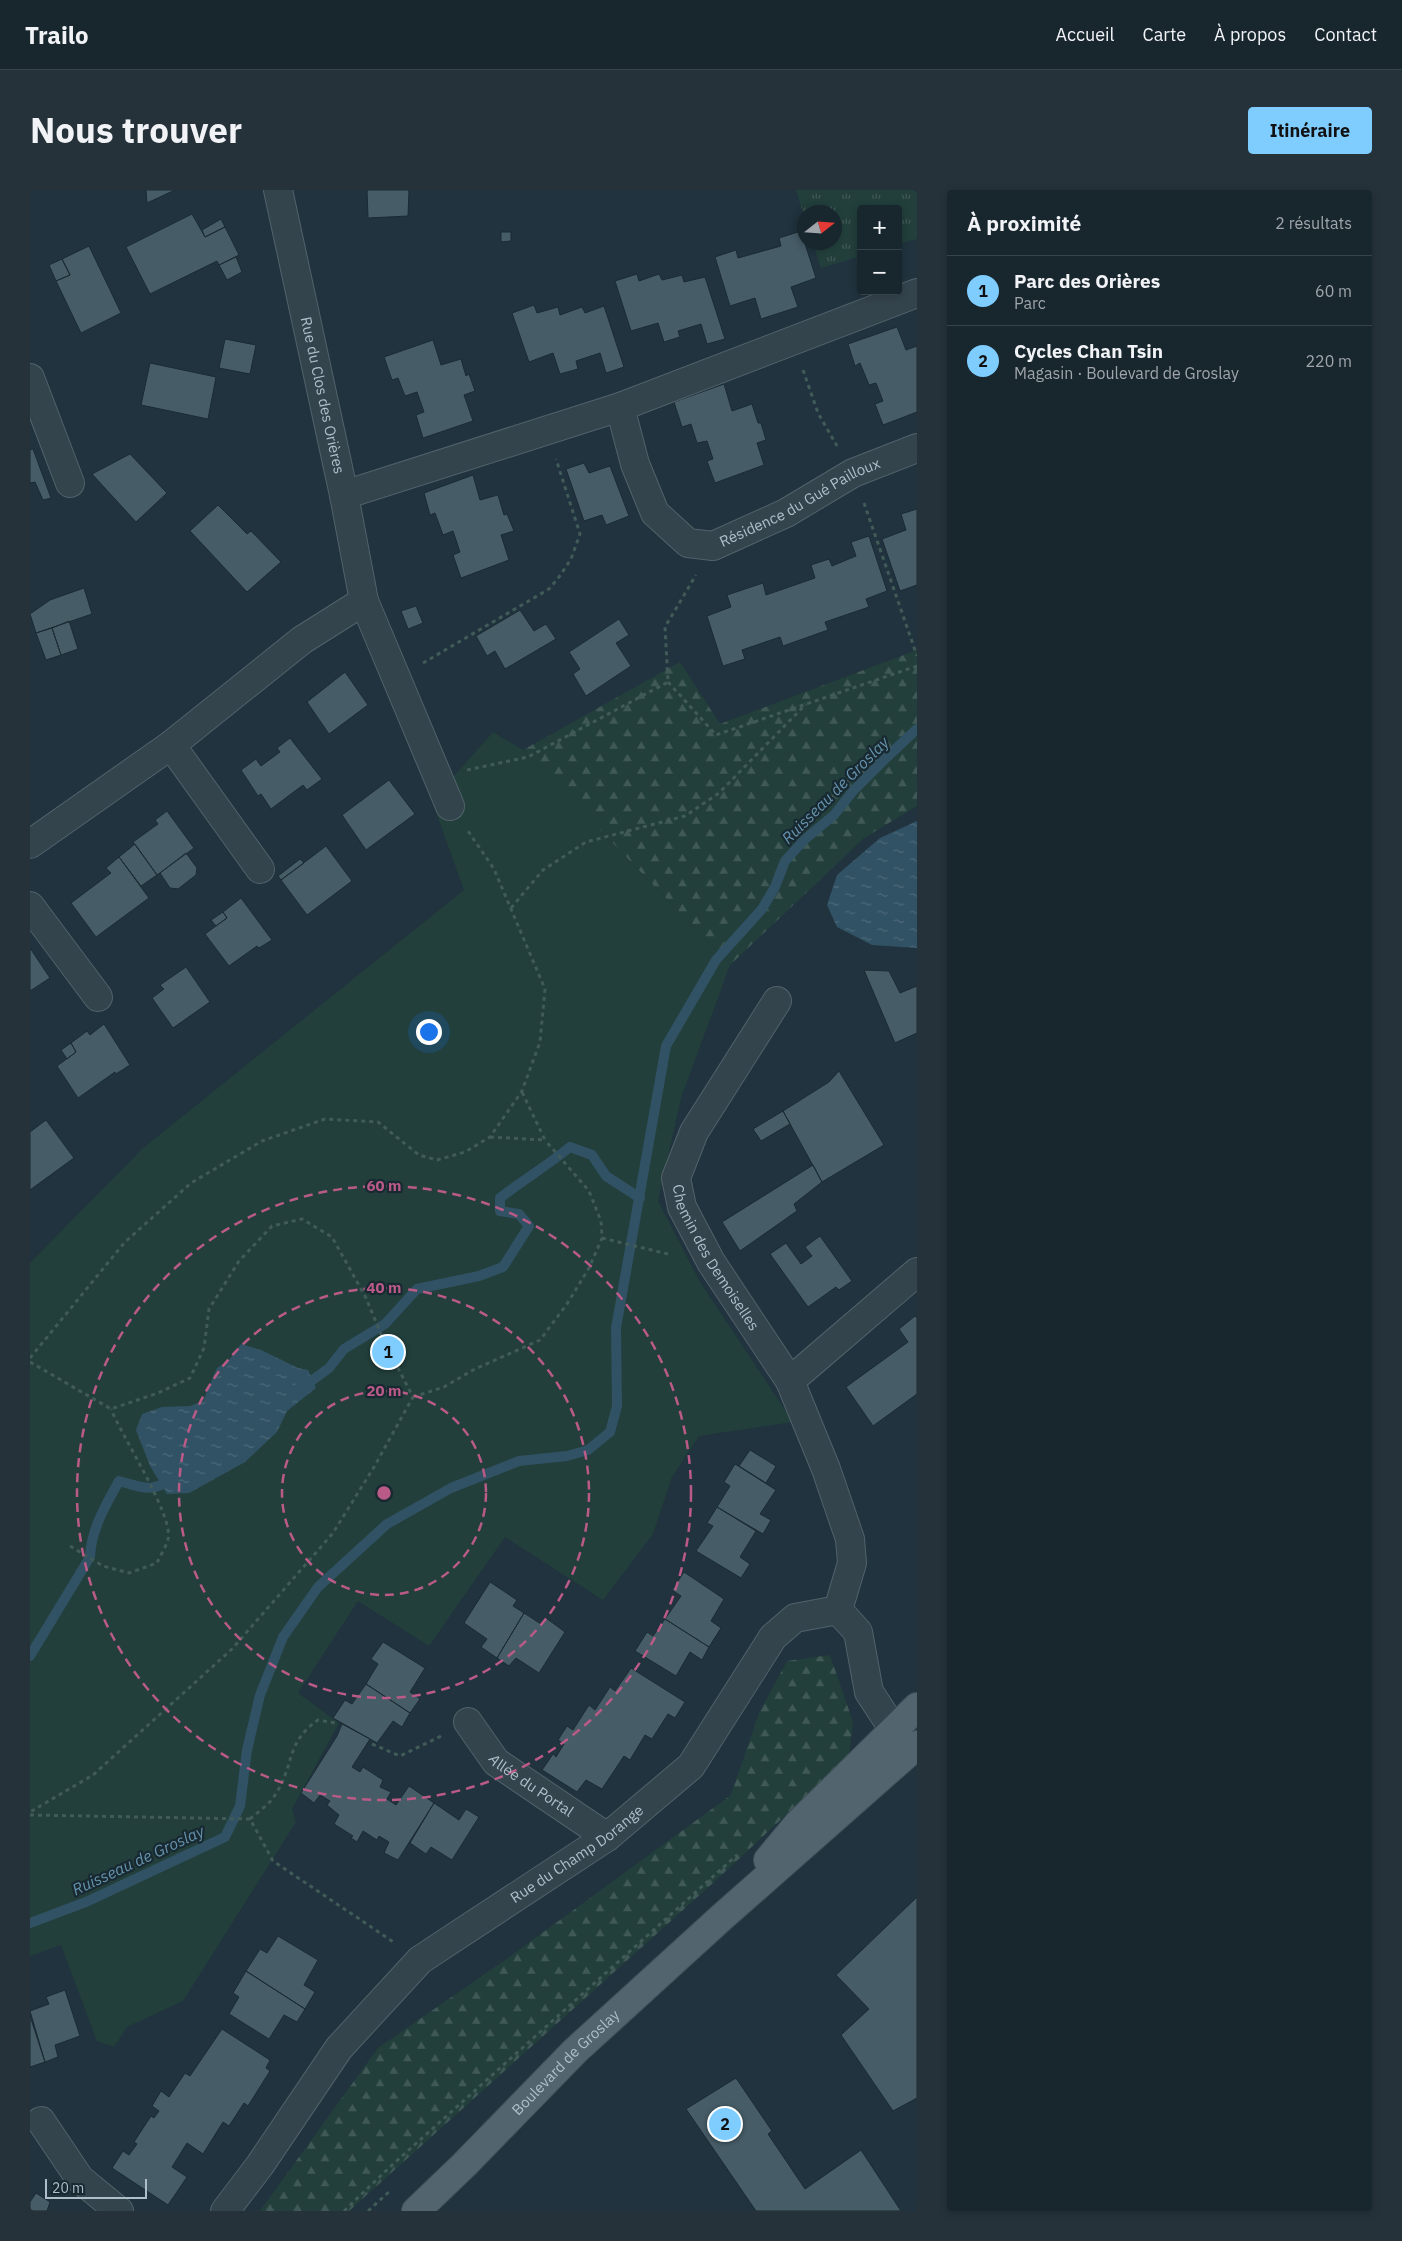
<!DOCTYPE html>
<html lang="fr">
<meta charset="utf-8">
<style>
body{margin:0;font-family:"IBM Plex Sans",sans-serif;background:#25323a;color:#f1f3f6}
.controls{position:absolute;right:15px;top:15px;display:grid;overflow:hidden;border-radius:5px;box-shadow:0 2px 8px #0003}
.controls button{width:45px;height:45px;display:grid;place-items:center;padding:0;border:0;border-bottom:1px solid #36434a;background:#18262e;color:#f1f3f6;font:25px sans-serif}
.compass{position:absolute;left:767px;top:15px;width:45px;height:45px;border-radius:50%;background:#18262e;box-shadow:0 2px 8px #0003;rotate:73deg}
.scale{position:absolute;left:15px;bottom:12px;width:102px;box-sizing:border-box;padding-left:5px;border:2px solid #afbfc9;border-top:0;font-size:14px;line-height:18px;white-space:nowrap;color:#afbfc9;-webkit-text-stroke:4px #192932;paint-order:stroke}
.you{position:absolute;left:398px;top:841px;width:18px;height:18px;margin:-12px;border:4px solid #fff;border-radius:50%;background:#1a73e8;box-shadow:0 0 0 8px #1a73e833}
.badge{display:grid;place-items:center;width:32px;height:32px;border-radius:50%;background:#7fcdff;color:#111;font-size:16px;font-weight:700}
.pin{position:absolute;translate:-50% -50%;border:2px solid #fff;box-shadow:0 1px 5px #0006}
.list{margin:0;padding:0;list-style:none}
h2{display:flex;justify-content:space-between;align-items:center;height:65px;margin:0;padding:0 20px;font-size:21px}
h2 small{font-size:16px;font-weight:400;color:#9fa5aa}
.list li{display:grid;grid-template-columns:32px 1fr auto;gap:15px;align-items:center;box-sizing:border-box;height:70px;padding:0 20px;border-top:1px solid #36434a}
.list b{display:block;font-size:19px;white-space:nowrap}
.list p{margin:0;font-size:16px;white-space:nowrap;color:#9fa5aa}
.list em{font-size:16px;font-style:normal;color:#9fa5aa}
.map{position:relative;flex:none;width:887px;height:2021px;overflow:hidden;border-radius:5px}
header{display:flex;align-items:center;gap:30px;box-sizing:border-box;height:70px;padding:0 25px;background:#18262e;border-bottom:1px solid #36434a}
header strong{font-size:24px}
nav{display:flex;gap:28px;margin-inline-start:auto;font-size:18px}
.intro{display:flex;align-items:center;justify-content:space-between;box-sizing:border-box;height:120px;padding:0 30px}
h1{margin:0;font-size:35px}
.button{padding:12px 22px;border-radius:5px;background:#7fcdff;color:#111;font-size:18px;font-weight:700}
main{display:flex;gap:30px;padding:0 30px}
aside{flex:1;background:#18262e;border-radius:5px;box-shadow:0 2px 8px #0003}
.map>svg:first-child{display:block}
</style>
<header>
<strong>Trailo</strong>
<nav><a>Accueil</a><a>Carte</a><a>À propos</a><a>Contact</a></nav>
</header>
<div class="intro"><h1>Nous trouver</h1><a class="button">Itinéraire</a></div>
<main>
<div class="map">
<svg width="887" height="2021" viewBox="0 0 887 2021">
<defs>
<pattern id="grass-tufts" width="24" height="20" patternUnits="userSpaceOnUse" patternTransform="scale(1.25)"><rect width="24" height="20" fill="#223f3b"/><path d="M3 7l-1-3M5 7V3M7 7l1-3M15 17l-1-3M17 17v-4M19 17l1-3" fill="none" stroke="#405956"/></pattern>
<pattern id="forest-firs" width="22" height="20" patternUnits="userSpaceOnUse" patternTransform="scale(1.25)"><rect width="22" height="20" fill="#223f3b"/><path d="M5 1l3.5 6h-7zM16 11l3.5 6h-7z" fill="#405956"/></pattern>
<pattern id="water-ripples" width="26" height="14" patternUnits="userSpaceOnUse" patternTransform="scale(1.25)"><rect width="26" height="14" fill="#315264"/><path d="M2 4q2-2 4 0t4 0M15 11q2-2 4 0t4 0" fill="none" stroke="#4c6979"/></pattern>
</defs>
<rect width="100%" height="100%" fill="#20333e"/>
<path fill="url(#grass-tufts)" d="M 766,0 L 887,0 L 887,49 L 868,54 L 868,19 L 831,19 L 831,66 L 791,78 L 783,53 L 804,52 L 804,22 L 774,22 L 774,26 Z"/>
<path fill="url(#forest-firs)" d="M 887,460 L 887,616 L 834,648 L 700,775 L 493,560 L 650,472 L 690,534 Z
M 800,1465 L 823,1532 L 819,1566 L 683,1693 L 319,2021 L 230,2021 L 348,1858 L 482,1765 L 701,1605 L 729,1523 L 757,1471 Z"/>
<path fill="#223f3b" d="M 463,542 L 493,560 L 700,775 L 651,908 L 628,1011 L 670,1092 L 763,1232 L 669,1246 L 642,1287 L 623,1344 L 573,1410 L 475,1347 L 399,1456 L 328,1411 L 268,1503 L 309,1533 L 262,1619 L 266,1632 L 153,1811 L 97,1837 L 84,1857 L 67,1851 L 31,1755 L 0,1766 L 0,1073 L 113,958 L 434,700 L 402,611 Z"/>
<path fill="url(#water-ripples)" d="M 887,631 L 887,758 L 842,755 L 807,737 L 797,715 L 807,685 L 850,648 Z
M 211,1154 L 231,1160 L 268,1178 L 278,1180 L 286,1198 L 257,1221 L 247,1242 L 215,1272 L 159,1303 L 137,1304 L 120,1276 L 106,1240 L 112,1224 L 132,1217 L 160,1216 L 173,1211 L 187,1178 L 199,1170 Z"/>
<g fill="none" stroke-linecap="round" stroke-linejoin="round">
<path stroke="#315264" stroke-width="10" d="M 270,1192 L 280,1192 L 299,1178 L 314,1159 L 355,1134 L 387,1099 L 449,1086 L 473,1077 L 499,1036 L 489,1024 L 470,1021 L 470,1008 C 493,990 518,975 540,957 L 562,965 L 576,986 L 610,1008
M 0,1466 L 60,1367 C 61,1339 76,1315 89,1291 C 114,1298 121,1303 144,1288
M 0,1733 L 56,1712 L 195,1647 L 210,1616 L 217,1560 L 230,1505 L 253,1447 L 288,1397 L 357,1334 L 421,1298 L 489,1271 L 537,1266 L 558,1260 L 580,1242 L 587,1216 L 586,1138 L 636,856 L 686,770 L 732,719 L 745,697 L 755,671 L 774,650 L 804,625 L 823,601 L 857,567 L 887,539"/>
</g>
<path fill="#465c67" stroke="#1b2b34" d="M 116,0 L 145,0 L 117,13 Z
M 337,0 L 379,0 L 378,26 L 338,28 Z
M 162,24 L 175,47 L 195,37 L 209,65 L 189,75 L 187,71 L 120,104 L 96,57 Z
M 191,29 L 195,37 L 175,47 L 172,40 Z
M 771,41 L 786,88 L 761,97 L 768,117 L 731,129 L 725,108 L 700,116 L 685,67 L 706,60 L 708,68 L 751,56 L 749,48 Z
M 471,42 L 481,42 L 481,51 L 471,52 Z
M 59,56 L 91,123 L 51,143 L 26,91 L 40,85 L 32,69 Z
M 206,67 L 212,82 L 197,90 L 189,75 Z
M 32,69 L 40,85 L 26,91 L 19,75 Z
M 607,84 L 609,91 L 629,84 L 632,90 L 652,85 L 654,92 L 675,87 L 695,149 L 677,154 L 671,134 L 648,141 L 650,147 L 634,152 L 628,133 L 601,141 L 585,91 Z
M 504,115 L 507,123 L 528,117 L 530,125 L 552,117 L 555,123 L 574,116 L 594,177 L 576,183 L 570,163 L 546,171 L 548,179 L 530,184 L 523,163 L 499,172 L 482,123 Z
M 867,137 L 876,160 L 887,156 L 887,222 L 853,235 L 845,214 L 853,211 L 846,193 L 839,195 L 830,173 L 825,176 L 818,154 Z
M 195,149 L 226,155 L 220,184 L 189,178 Z
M 403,150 L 411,175 L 431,169 L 436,186 L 439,184 L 445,201 L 434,205 L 443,231 L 393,248 L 386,225 L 394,222 L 387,202 L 375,206 L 368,188 L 362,190 L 354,167 Z
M 120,173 L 186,187 L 178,229 L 111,215 Z
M 694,194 L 702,221 L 722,214 L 728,233 L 731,233 L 736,250 L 727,253 L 734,275 L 685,293 L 677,271 L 683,269 L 677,251 L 667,253 L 661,234 L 652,237 L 644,212 Z
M 3,259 L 21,308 L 13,310 L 5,292 L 0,293 L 0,260 Z
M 100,264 L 137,303 L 106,332 L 62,284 Z
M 554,273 L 559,283 L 580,276 L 599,326 L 576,335 L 572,325 L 554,331 L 536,279 Z
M 443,285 L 450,310 L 468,305 L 474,325 L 477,324 L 484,341 L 471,345 L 479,370 L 431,388 L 423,365 L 430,362 L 423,341 L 413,345 L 405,323 L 400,325 L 394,303 Z
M 188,315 L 217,344 L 221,341 L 251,372 L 217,402 L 160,341 Z
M 887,319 L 887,395 L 870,401 L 852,349 L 876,340 L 871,324 Z
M 839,346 L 857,401 L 836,409 L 839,417 L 795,432 L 798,440 L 753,456 L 750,447 L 712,460 L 715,469 L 693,476 L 677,426 L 701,417 L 697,405 L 733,393 L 736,405 L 785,388 L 781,375 L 799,369 L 802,376 L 826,366 L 821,352 Z
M 54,398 L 62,424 L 6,443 L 0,424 L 20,410 Z
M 386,416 L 393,433 L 378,439 L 371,421 Z
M 490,420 L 504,441 L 516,434 L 526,449 L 475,479 L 465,461 L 457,466 L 446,446 Z
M 589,429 L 599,445 L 586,453 L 601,476 L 556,506 L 543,484 L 550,479 L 539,462 Z
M 39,431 L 48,459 L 31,465 L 22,438 Z
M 22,438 L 31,465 L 16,470 L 6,443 Z
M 315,482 L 338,515 L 299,544 L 277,512 Z
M 260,548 L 292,589 L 277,600 L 273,595 L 241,619 L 231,604 L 228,606 L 211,580 L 226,569 L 231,576 L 250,562 L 247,558 Z
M 359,590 L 385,624 L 336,660 L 312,625 Z
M 137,621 L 164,658 L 127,685 L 103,652 L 128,634 L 125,630 Z
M 105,654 L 127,685 L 111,696 L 89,667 Z
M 296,656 L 322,691 L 277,725 L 251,690 Z
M 156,663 L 167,678 L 166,685 L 148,699 L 140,698 L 130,683 Z
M 89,667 L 119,708 L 66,747 L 41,713 L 81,683 L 76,678 Z
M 270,669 L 274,673 L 251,690 L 248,686 Z
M 211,708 L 242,750 L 229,758 L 227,756 L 199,776 L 175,744 L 197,728 L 193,722 Z
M 193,722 L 197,728 L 186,736 L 181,730 Z
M 0,758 L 20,788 L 0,801 Z
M 156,777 L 180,812 L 143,838 L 122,808 L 134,799 L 130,795 Z
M 834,780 L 859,781 L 870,803 L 887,796 L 887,843 L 865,853 Z
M 74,834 L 100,875 L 86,884 L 85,882 L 48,908 L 27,876 L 46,862 L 41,853 L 57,841 L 60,845 Z
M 41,853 L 46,862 L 37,869 L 31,860 Z
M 809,881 L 854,955 L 792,992 L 753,921 L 799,892 Z
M 753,921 L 760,934 L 731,951 L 723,939 Z
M 16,930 L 44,968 L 0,1000 L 0,942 Z
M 783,975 L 792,992 L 764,1014 L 767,1021 L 710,1061 L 692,1032 Z
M 790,1046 L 822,1091 L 809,1100 L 806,1097 L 778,1117 L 740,1064 L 756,1053 L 771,1074 L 782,1066 L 775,1057 Z
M 885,1126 L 887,1128 L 887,1204 L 843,1236 L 816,1197 L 878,1152 L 869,1139 Z
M 720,1260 L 746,1276 L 736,1293 L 709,1276 Z
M 705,1274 L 746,1300 L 730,1324 L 741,1330 L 733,1344 L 687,1317 L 700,1296 L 694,1292 Z
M 687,1317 L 726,1341 L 710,1367 L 720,1374 L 711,1388 L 666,1361 L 683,1336 L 677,1333 Z
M 654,1382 L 694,1409 L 681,1431 L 691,1438 L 679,1457 L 635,1429 L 651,1406 L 642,1400 Z
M 460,1392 L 487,1410 L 483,1416 L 494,1423 L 467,1468 L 451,1457 L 457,1449 L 434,1433 Z
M 494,1423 L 511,1434 L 516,1428 L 535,1442 L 509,1483 L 486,1468 L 479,1476 L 467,1468 Z
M 635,1429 L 679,1457 L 672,1470 L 660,1462 L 646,1486 L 605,1461 L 617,1442 L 623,1446 Z
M 353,1452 L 395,1478 L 380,1502 L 390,1509 L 380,1523 L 336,1494 L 348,1474 L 341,1469 Z
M 601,1478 L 655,1512 L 645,1528 L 638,1524 L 622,1549 L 615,1545 L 600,1570 L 594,1566 L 572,1599 L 556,1590 L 547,1602 L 512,1580 L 523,1564 L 526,1567 L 534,1554 L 528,1550 L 537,1536 L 543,1540 L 559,1515 L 565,1520 L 580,1497 L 585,1501 Z
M 336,1494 L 380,1523 L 372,1537 L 363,1531 L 347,1553 L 303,1528 L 315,1510 L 322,1514 Z
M 312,1534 L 340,1549 L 322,1577 L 330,1582 L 333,1577 L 353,1590 L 350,1597 L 361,1602 L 357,1609 L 366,1615 L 379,1596 L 404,1613 L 368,1670 L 354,1663 L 359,1652 L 349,1646 L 347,1650 L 333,1641 L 327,1652 L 321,1648 L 323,1646 L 304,1634 L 309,1625 L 297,1615 L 300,1611 L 290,1605 L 284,1613 L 271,1603 L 307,1546 Z
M 404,1613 L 429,1630 L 436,1619 L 449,1627 L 422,1670 L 401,1657 L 396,1664 L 380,1653 Z
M 887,1707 L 887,1908 L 863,1921 L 811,1845 L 839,1819 L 806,1785 Z
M 248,1746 L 288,1770 L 274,1795 L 285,1802 L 275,1819 L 216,1781 L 230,1759 L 237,1763 Z
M 216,1781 L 275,1819 L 267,1832 L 254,1825 L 239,1849 L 199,1824 L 209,1807 L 203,1803 Z
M 35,1800 L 50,1846 L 25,1855 L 28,1867 L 15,1872 L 0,1821 L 19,1814 L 16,1807 Z
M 0,1826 L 15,1872 L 0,1877 Z
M 192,1839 L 240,1870 L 236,1878 L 240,1881 L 218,1916 L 214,1913 L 199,1936 L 193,1932 L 173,1964 L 157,1953 L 142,1977 L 157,1987 L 138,2015 L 82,1978 L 93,1961 L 99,1965 L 107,1954 L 104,1952 L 121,1926 L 124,1928 L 129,1921 L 122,1916 L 131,1901 L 139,1907 L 155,1883 L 160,1886 Z
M 706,1888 L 742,1941 L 738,1944 L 775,1999 L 831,1960 L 871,2021 L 726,2021 L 656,1919 Z
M 6,2003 L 20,2012 L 17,2021 L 0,2021 L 0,2012 Z"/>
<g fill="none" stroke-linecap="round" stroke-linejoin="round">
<g stroke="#52626b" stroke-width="30">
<g id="minor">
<path id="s1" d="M 248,0 L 314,305 L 334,411 L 420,616"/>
<path d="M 0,188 L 40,293"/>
<path id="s2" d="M 590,217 L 605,274 L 625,323 L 658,353 L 683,356 L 756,323 L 823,283 L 887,258"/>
<path d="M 314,305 L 590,217 L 887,103"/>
<path d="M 141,555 L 230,679"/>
<path d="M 0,654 L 141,555 L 272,450 L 334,411"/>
<path d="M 0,716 L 68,807"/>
<path id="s3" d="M 747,811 L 664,942 L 646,988 L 652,1017 L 681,1072 L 760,1191"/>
<path d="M 808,1420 L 822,1373 L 820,1349 L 796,1279 L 760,1191 L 887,1082"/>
<path id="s4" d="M 438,1532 L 466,1572 L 577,1647"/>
<path d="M 11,1931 L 50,1989 L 89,2021"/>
<path id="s5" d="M 195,2021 L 230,1975 L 309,1858 L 390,1770 L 577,1647 L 661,1576 L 743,1447 L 765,1428 L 808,1420 L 828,1442 L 839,1502 L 864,1540"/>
</g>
</g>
<g stroke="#405059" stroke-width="30">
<g id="major">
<path d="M 738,1670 L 768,1634 L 887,1517"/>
<path id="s6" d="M 386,2021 L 435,1974 L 545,1861 L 692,1727 L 887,1555"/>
</g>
</g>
<path stroke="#405b58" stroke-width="3" stroke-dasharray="4 4" stroke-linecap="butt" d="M 773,180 L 788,223 L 807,256
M 834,313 L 887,466
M 393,473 L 519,399 L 529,387 L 541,369 L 550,344 L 526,269
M 638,492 L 686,545 L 887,476
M 437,580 L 498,567 L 638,492 L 635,437 L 666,385
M 481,718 L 513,680 L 556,652 L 655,626 L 689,603 L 776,514
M 460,947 L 515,950 L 492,902
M 572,1048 L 642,1065
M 0,1168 L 95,1052 L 161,993 L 232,951 L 295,929 L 348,932 L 389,965 L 407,970 L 435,962 L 460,947 L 492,901 L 510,852 L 515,799 L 464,679 L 438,641
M 0,1172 L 81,1219 L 128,1203 L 160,1188 L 174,1158 L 179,1119 L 209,1071 L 242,1036 L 272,1029 L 302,1047 L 336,1108 L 353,1149 L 383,1207 L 344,1277 L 303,1343 L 202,1459 L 63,1585 L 0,1622
M 383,1207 L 414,1197 L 443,1180 L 510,1150 L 537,1114 L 559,1078 L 572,1048 L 571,1031 L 559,1001 L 515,950
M 40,1356 L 73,1376 L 99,1383 L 127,1373 C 130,1366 136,1357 138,1349 C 144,1326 91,1245 81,1219
M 342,1554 L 370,1566 L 411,1546
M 0,1625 L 220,1629 L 243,1671 L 365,1753
M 220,1629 C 228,1622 240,1614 245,1605 C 265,1575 255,1553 288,1530 L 305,1533
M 314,2021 L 361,1976 L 707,1665
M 338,2021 L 361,2000"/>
<use href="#minor" stroke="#34444d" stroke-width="28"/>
<use href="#major" stroke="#52646e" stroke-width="28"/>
</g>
<g fill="none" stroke="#ba5b87" stroke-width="2.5" stroke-dasharray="9 6">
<circle cx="354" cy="1303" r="102"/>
<circle cx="354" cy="1303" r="205"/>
<circle cx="354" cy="1303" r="307"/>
</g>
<g text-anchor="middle" stroke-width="4.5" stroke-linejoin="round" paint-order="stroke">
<g font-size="15" fill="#afbfc9" stroke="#192932">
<text dy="5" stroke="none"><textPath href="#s1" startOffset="210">Rue du Clos des Orières</textPath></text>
<text dy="5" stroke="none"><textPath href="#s2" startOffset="279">Résidence du Gué Pailloux</textPath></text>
<text dy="5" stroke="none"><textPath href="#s3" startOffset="294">Chemin des Demoiselles</textPath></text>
<text dy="5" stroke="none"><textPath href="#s4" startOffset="91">Allée du Portal</textPath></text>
<text dy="5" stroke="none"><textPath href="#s5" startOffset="508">Rue du Champ Dorange</textPath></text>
<text dy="5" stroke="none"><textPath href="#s6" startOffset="211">Boulevard de Groslay</textPath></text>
</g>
<g font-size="16" font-style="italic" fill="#6593ac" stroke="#192932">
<text transform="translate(805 600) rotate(-45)" y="6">Ruisseau de Groslay</text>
<text transform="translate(108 1670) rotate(-25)" y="6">Ruisseau de Groslay</text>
</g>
</g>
<circle cx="354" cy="1303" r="8" fill="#ba5b87" stroke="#192932" stroke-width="2.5"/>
<g font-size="15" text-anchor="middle" font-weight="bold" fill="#ba5b87" stroke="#192932" stroke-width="4.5" stroke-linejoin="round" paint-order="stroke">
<text x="354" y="1001">60 m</text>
<text x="354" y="1103">40 m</text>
<text x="354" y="1206">20 m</text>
</g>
</svg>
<div class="controls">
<button>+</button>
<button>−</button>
</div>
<svg class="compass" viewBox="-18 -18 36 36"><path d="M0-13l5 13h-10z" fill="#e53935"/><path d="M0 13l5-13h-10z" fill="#9fa5aa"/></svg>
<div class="scale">20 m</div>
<div class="you"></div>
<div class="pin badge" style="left:358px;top:1162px">1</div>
<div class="pin badge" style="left:695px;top:1934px">2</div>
</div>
<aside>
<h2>À proximité<small>2 résultats</small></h2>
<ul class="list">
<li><span class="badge">1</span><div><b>Parc des Orières</b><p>Parc</p></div><em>60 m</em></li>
<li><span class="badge">2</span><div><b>Cycles Chan Tsin</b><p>Magasin · Boulevard de Groslay</p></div><em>220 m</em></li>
</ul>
</aside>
</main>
